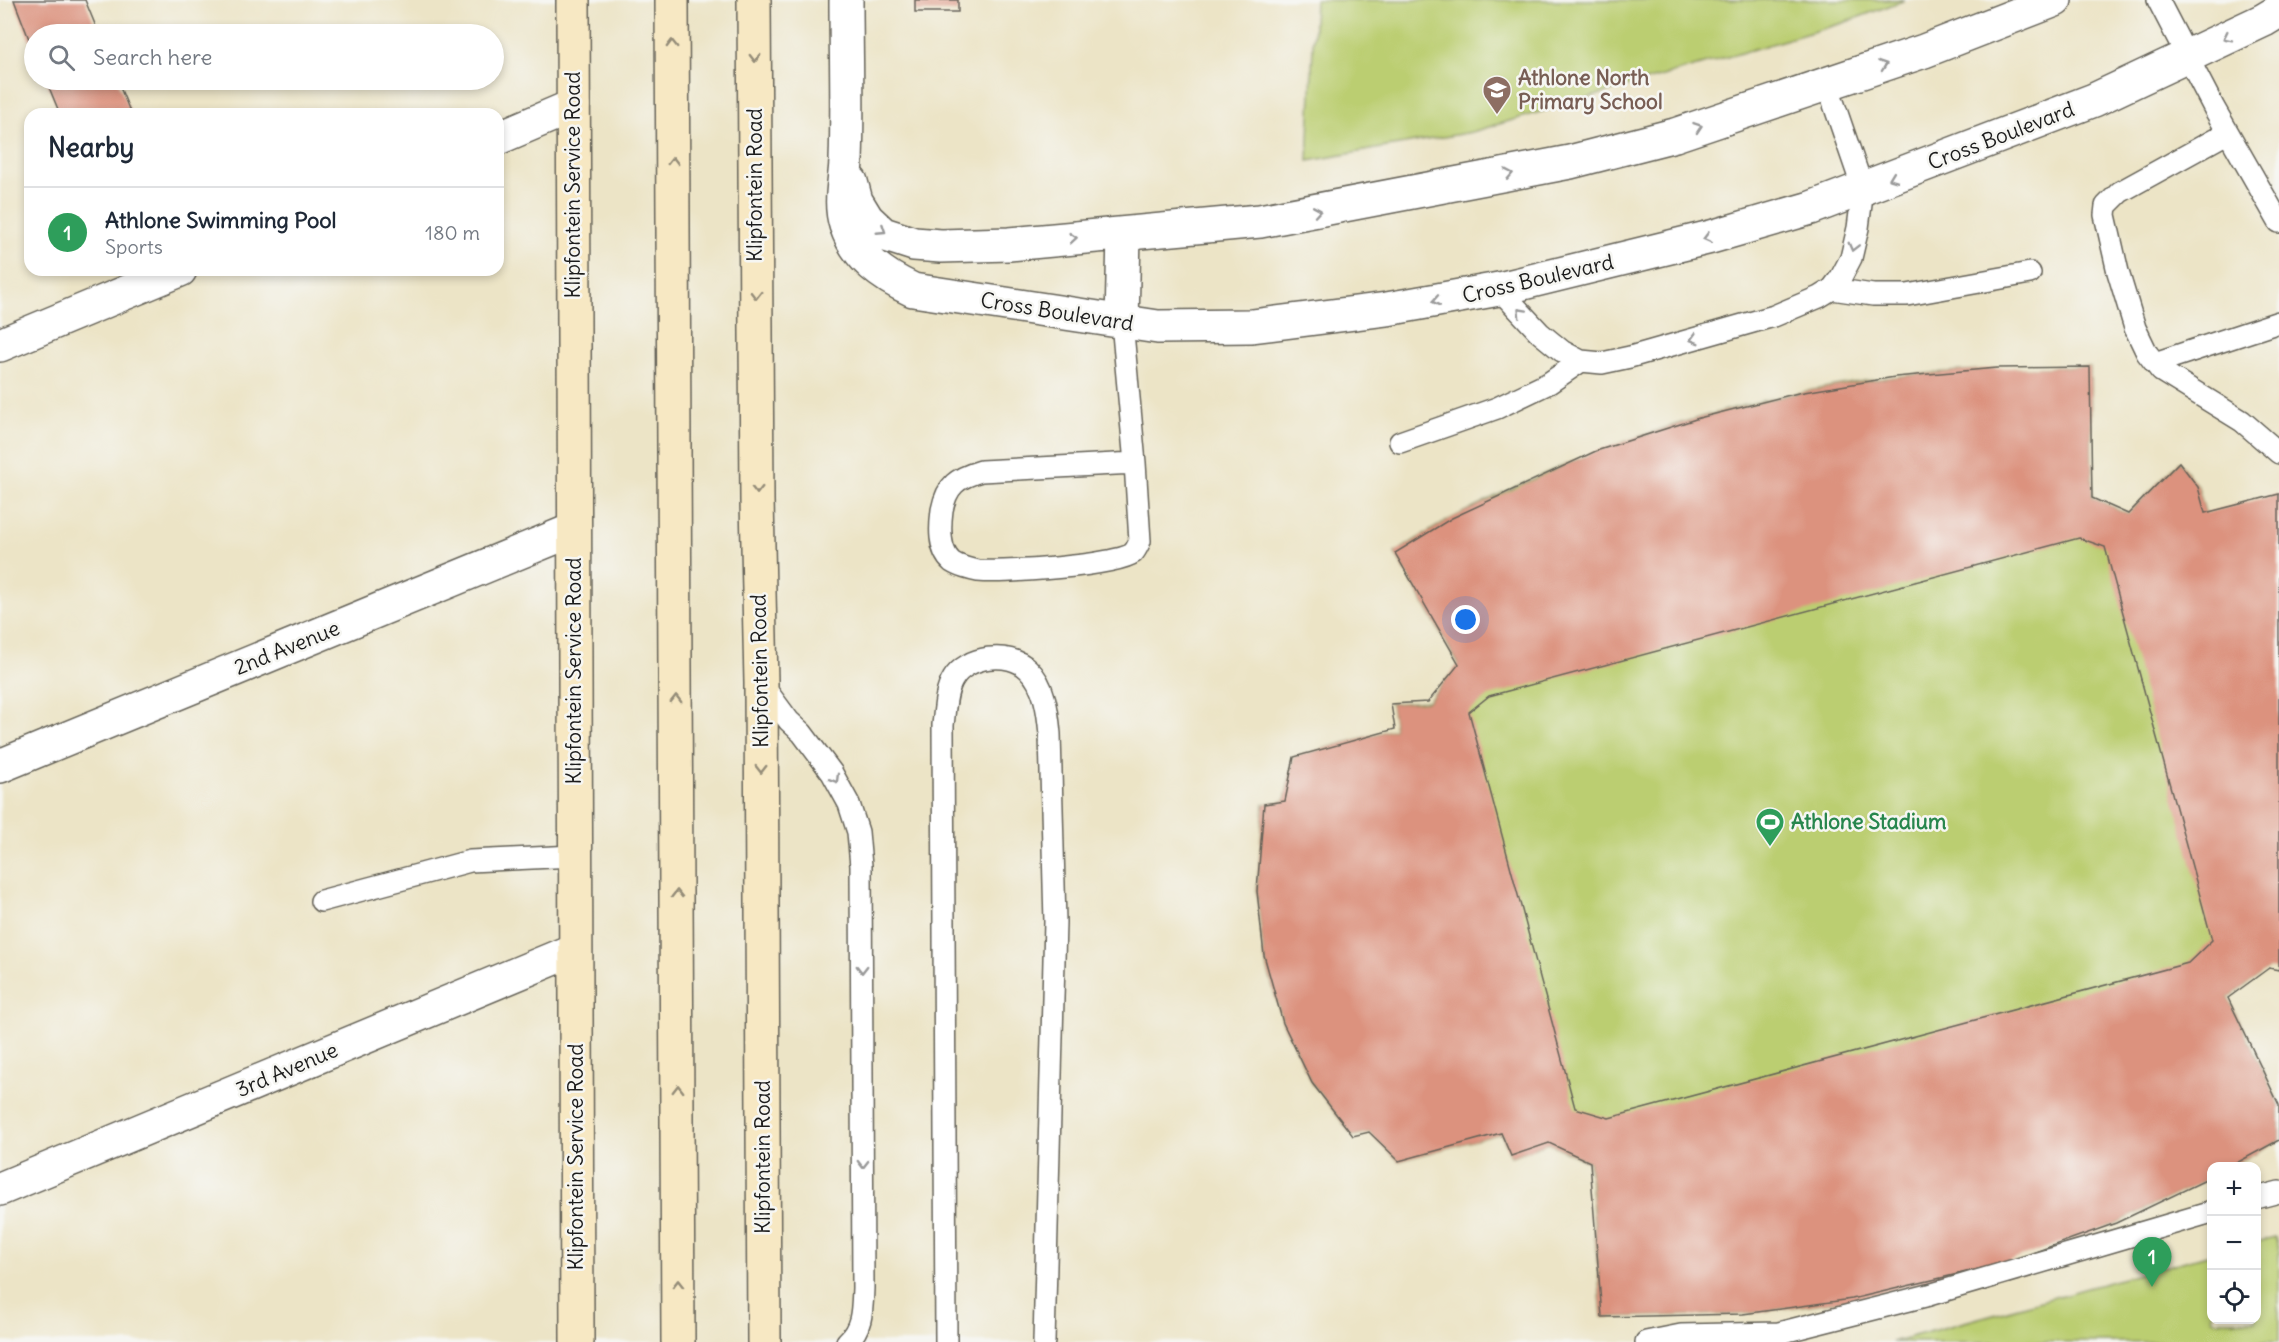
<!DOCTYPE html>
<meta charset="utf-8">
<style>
body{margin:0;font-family:Delius,sans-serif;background:#f6f6f7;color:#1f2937}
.controls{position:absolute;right:18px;bottom:18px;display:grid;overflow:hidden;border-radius:12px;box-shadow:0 3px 9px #0003}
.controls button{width:54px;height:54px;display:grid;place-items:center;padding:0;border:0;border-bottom:2px solid #e0e1e3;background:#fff;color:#1f2937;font:30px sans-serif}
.you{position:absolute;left:1466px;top:620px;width:21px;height:21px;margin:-15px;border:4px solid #fff;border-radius:50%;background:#1a73e8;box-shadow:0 0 0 9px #1a73e833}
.badge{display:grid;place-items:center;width:39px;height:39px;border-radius:50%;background:#7c3aed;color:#fff;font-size:20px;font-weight:700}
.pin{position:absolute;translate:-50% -50px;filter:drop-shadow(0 2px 3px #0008)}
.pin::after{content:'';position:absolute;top:32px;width:21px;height:18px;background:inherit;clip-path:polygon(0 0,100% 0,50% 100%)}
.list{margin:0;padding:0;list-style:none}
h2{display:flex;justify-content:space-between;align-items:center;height:78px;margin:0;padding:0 24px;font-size:26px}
h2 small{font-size:20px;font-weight:400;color:#747a83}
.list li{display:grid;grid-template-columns:39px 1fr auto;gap:18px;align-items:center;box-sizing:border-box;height:90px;padding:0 24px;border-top:2px solid #e0e1e3}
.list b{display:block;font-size:22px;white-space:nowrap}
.list p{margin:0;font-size:20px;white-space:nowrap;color:#747a83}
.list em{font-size:20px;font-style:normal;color:#747a83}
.icon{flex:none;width:33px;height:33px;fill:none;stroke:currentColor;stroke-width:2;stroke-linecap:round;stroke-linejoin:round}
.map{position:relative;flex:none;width:2279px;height:1342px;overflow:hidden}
.search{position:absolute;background:#fff;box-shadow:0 3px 9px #0003;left:24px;top:24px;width:480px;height:66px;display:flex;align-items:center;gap:15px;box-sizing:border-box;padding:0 21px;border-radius:33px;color:#747a83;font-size:22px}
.panel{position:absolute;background:#fff;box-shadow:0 3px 9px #0003;left:24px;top:108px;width:480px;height:168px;border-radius:18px}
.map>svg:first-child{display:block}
</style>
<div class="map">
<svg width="2279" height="1342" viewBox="0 0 2279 1342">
<rect width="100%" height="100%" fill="#f6f6f2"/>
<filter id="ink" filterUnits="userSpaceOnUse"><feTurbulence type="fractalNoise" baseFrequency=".0167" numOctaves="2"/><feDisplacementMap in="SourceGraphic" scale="12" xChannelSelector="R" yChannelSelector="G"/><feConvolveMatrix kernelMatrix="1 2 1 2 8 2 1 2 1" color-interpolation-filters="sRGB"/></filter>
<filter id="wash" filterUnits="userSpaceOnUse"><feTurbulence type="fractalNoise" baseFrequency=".008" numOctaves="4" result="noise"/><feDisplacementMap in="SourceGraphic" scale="24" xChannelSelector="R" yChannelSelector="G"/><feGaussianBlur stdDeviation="1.35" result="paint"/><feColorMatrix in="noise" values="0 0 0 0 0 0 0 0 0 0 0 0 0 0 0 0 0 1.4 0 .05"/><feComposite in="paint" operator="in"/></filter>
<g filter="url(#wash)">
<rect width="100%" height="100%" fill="#ece4c6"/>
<path fill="#bbce71" stroke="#6c7546" stroke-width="1.5" d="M 1315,0 L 1905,0 L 1843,23 L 1472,132 L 1308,161 Z
M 2090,367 L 2092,498 L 2128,514 L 2179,462 L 2198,487 L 2205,513 L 2268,968 L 2228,998 L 2279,1105 L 2279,1140 L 2231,1166 L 2212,1166 L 2211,1177 L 2116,1223 L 1852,1299 L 1743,1314 L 1602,1317 L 1589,1162 L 1549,1143 L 1511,1156 L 1501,1133 L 1399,1161 L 1369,1132 L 1353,1136 L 1312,1083 L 1283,1023 L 1264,955 L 1257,891 L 1264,804 L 1285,801 L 1294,757 L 1395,729 L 1391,704 L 1428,701 L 1459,665 L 1395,553 C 1414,541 1433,528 1453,518 C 1590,445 1741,396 1895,377 C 1960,369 2025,368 2090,367 Z
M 2275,1237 L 2279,1251 L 2279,1342 L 1892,1342 L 2211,1254 L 2212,1320 L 2256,1320 L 2257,1242 Z"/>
<g id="blocks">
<path fill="#dc927e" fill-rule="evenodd" d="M 14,0 L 85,0 L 99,34 L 34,34 L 34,52 Z
M 915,0 L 958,0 L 958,12 L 915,12 Z
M 46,80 L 117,80 L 131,114 L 60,114 Z
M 2090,367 L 2092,498 L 2128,514 L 2179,462 L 2198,487 L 2205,513 L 2279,494 L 2279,970 L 2269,968 L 2228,998 L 2279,1105 L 2279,1140 L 2231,1166 L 2212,1166 L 2212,1177 L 2116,1223 L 2004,1263 L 1852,1299 L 1743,1314 L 1602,1317 L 1590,1162 L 1549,1143 L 1511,1156 L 1501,1133 L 1399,1161 L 1369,1132 L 1353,1136 L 1312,1083 L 1283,1023 L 1264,955 L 1257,891 L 1264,804 L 1285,801 L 1294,757 L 1395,729 L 1391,704 L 1428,702 L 1459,664 L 1395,553 L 1452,518 L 1596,451 L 1699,418 L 1798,393 L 1895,377 L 1997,368 ZM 2079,538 L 2105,547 L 2212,940 L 2188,963 L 1609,1118 L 1575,1108 L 1469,712 L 1489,696 Z"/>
</g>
</g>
<g filter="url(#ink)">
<use href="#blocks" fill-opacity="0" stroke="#656258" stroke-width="1.5"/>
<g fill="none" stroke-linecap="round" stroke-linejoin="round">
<g stroke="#656258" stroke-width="24">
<path id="lane" d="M 2158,0 L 2214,108 L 2279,222
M 2227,133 L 2120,192 L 2106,206 L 2105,215 L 2118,272 L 2135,328 L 2147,353 L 2161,371 L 2242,421 L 2279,453
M 1499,289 L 1540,333 L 1562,351 L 1581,361 L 1602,363 L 1630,357 L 1774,316 L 1819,297 L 1832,289 L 1841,277 L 1851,258 L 1858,228 L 1863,189 L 1827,84
M 1832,289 L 1873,295 L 1907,295 L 2030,273
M 1122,322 L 1135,463 L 1140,541 C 1138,545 1136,550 1133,553 C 1116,566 1002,573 978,571 C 971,570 958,566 952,562 C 938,550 940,526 942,510 C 947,485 957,478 981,471 L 1135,463
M 2155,363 L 2279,322
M 1400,442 L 1497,408 L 1549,383 L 1581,361
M 761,683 L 789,721 L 802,733 L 832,773 L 849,804 L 858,832 L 861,866 L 863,1288 C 862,1309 863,1327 847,1342
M 321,901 L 470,861 L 574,856
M 2256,1198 L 2279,1192
M 946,1342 L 943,725 C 945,710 945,692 953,679 C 966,656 1009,650 1028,669 C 1045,685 1048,712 1050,734 L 1055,922 L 1044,1342
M 1646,1342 L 1681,1335 L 1779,1333 L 1929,1295 L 2212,1212"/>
</g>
<g stroke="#656258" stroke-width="36">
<path id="street" d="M 846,0 C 846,54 848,108 846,161 C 845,183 839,203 846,225 C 857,258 883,276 913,290 L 1158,327 L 1252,326 L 1387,309 L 1499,289 L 1711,237 L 1811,208 L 2094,100 L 2264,20 L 2279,11
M 498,138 L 573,106
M 851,182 L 856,201 L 867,219 L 883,234 L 914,244 L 941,246 L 1009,244 L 1260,221 L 1570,162 L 1675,135 L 1924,51 L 2055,0
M 1122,322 L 1124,234
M 0,345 L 180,270
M 0,766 L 573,530
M 0,1189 L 574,950"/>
</g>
<g stroke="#656258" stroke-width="36">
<path id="secondary" d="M 573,0 L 577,1342
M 672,0 L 678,1342
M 754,0 L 757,500 L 761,683 L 764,1342"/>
</g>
<use href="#lane" stroke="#fff" stroke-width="21"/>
<use href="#street" stroke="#fff" stroke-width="33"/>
<use href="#secondary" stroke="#f7e8c3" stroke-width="33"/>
</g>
<defs><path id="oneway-chevron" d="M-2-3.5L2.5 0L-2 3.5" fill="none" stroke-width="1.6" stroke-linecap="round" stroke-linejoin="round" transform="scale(1.5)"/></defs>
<g stroke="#999">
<use href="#oneway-chevron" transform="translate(2227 37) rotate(154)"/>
<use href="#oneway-chevron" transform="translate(1883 65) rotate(-19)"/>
<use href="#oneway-chevron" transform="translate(1698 127) rotate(-19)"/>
<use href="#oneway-chevron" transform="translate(1509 174) rotate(-11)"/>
<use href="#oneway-chevron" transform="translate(1893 178) rotate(159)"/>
<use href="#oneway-chevron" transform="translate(1317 211) rotate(-10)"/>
<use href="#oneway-chevron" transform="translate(882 230) rotate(33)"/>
<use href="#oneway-chevron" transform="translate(1073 238) rotate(-5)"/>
<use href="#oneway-chevron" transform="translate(1707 238) rotate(165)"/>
<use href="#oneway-chevron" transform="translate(1853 247) rotate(104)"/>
<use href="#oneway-chevron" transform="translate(1436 301) rotate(170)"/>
<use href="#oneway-chevron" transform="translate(1521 312) rotate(-133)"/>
<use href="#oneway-chevron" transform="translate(1694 339) rotate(164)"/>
<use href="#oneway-chevron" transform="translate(835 779) rotate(59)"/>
<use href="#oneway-chevron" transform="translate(862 969) rotate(90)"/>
<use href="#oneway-chevron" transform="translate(863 1164) rotate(90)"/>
</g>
<g stroke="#948c78">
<use href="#oneway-chevron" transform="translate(672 44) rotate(-91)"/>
<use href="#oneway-chevron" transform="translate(755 58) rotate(90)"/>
<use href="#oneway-chevron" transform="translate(673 161) rotate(-90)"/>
<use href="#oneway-chevron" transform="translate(756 295) rotate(90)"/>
<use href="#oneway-chevron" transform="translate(757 490) rotate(90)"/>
<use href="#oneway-chevron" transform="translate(676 699) rotate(-90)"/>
<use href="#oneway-chevron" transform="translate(761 769) rotate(90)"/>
<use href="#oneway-chevron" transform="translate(677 894) rotate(-90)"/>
<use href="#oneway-chevron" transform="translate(678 1089) rotate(-90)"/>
<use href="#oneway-chevron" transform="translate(678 1284) rotate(-90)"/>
</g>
</g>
<defs>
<g id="school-pin" transform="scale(1.5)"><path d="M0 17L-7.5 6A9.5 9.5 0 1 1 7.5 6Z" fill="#8d6e63" stroke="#f6f6f2"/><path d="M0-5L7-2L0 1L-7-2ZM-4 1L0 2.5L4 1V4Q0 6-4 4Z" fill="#fff"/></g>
<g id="stadium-pin" transform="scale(1.5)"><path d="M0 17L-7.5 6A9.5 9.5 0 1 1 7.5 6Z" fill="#2e9e5b" stroke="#f6f6f2"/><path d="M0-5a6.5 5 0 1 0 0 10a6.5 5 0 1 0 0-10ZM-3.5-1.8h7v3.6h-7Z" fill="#fff"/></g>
</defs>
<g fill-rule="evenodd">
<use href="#school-pin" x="1497" y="90"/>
<use href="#stadium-pin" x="1770" y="822"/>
</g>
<g text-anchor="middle" stroke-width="5" stroke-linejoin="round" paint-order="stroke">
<g font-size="21" font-weight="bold" fill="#785e54" stroke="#f6f6f2" text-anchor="start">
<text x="1518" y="85">Athlone North<tspan x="1518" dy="24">Primary School</tspan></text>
</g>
<g font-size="21" fill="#1c1c1c" stroke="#f6f6f2">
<text transform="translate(2001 136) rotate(-21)" y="7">Cross Boulevard</text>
<text transform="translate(573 185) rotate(-90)" y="7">Klipfontein Service Road</text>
<text transform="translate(755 185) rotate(-90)" y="7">Klipfontein Road</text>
<text transform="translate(1538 279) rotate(-13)" y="7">Cross Boulevard</text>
<text transform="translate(1057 312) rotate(9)" y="7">Cross Boulevard</text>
<text transform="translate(287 648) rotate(-22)" y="7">2nd Avenue</text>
<text transform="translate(574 671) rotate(-90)" y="7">Klipfontein Service Road</text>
<text transform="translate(760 671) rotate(-91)" y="7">Klipfontein Road</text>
<text transform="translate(287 1070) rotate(-23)" y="7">3rd Avenue</text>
<text transform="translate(576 1157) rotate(-90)" y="7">Klipfontein Service Road</text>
<text transform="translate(763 1157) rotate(-90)" y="7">Klipfontein Road</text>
</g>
<g font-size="21" font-weight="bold" fill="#27864d" stroke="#f6f6f2" text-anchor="start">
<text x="1791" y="829">Athlone Stadium</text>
</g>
</g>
</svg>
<div class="controls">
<button>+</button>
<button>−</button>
<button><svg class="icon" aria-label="locate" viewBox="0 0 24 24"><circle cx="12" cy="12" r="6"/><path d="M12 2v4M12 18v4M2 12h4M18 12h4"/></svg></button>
</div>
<div class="you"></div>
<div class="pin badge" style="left:2152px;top:1287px;background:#2e9e5b">1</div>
<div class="search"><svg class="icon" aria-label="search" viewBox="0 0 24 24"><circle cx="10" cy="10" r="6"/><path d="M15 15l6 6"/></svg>Search here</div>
<section class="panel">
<h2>Nearby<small></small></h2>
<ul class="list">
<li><span class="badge" style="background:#2e9e5b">1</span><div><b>Athlone Swimming Pool</b><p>Sports</p></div><em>180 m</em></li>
</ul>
</section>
</div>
